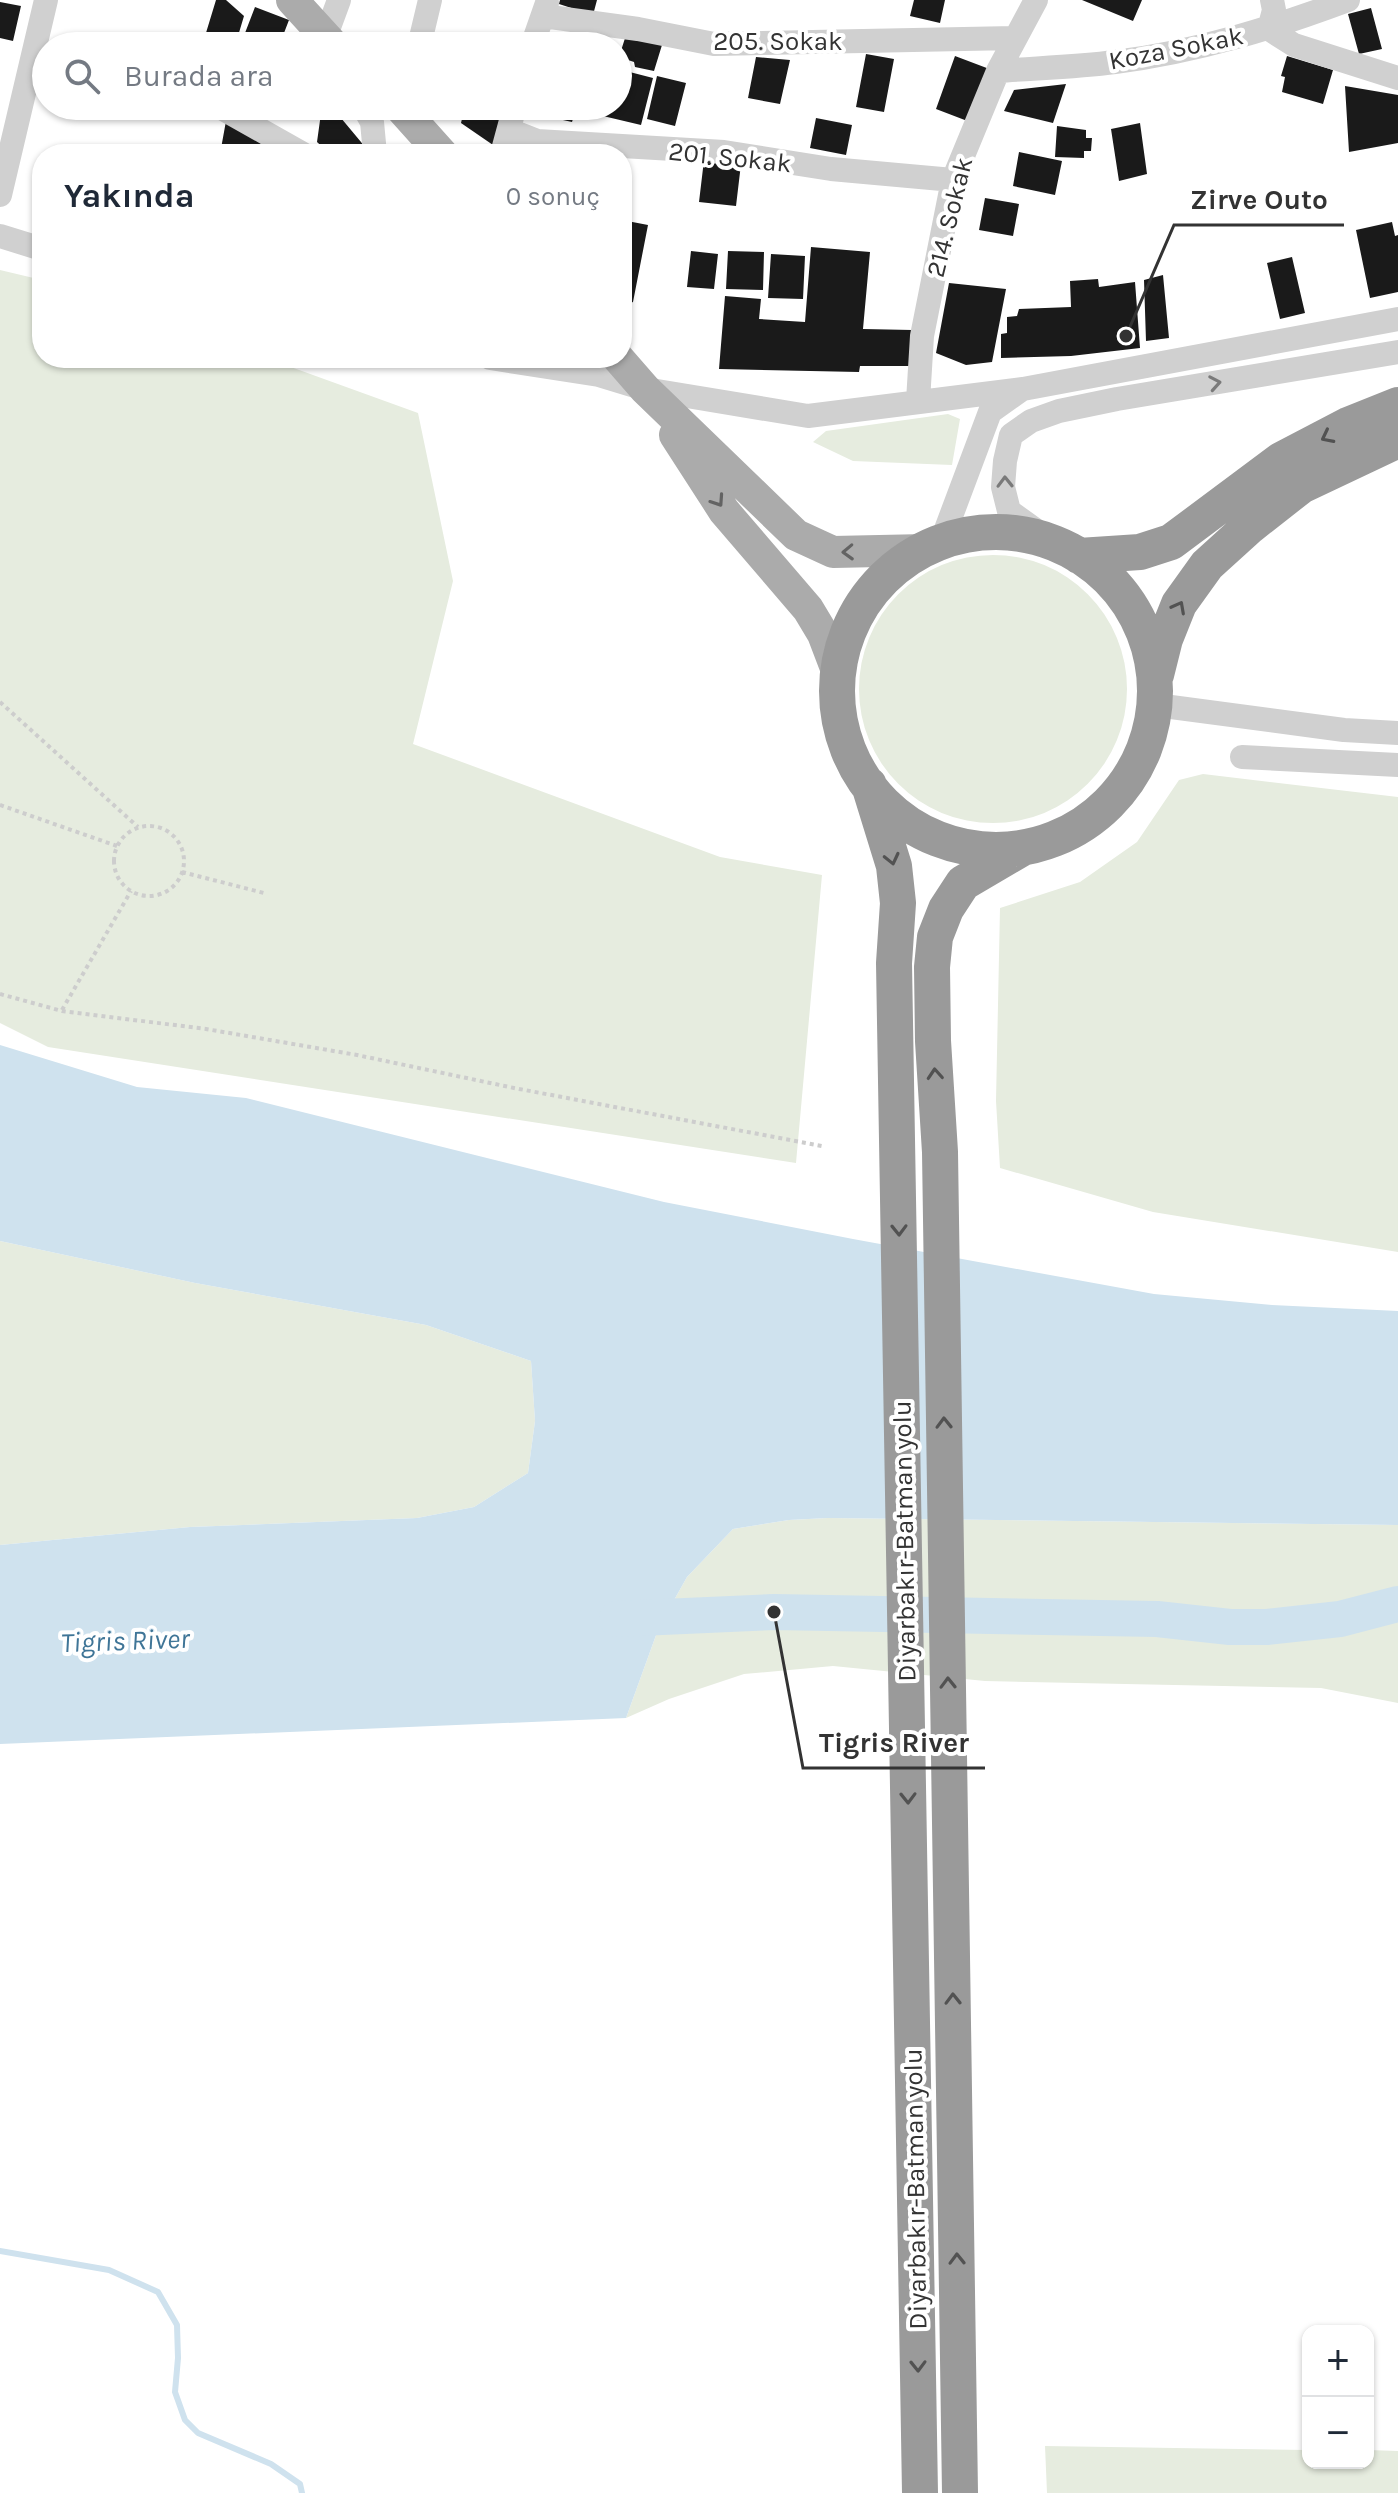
<!DOCTYPE html>
<html lang="tr">
<meta charset="utf-8">
<style>
body{margin:0;font-family:Karla,sans-serif;background:#f6f6f7;color:#1f2937}
.controls{position:absolute;right:24px;bottom:24px;display:grid;overflow:hidden;border-radius:16px;box-shadow:0 2px 6px #0004}
.controls button{width:72px;height:72px;display:grid;place-items:center;padding:0;border:0;border-bottom:2px solid #e0e1e3;background:#fff;color:#1f2937;font:40px sans-serif}
.list{margin:0;padding:0;list-style:none}
h2{display:flex;justify-content:space-between;align-items:center;height:104px;margin:0;padding:0 32px;font-size:34px}
h2 small{font-size:26px;font-weight:400;color:#747a83}
.icon{flex:none;width:44px;height:44px;fill:none;stroke:currentColor;stroke-width:2;stroke-linecap:round;stroke-linejoin:round}
.map{position:relative;flex:none;width:1398px;height:2493px;overflow:hidden}
.search{position:absolute;background:#fff;box-shadow:0 2px 6px #0004;left:32px;top:32px;width:600px;height:88px;display:flex;align-items:center;gap:20px;box-sizing:border-box;padding:0 28px;border-radius:44px;color:#747a83;font-size:30px}
.panel{position:absolute;background:#fff;box-shadow:0 2px 6px #0004;left:32px;top:144px;width:600px;height:224px;border-radius:32px}
.map>svg:first-child{display:block}
</style>
<div class="map">
<svg width="1398" height="2493" viewBox="0 0 1398 2493">
<rect width="100%" height="100%" fill="#fff"/>
<path fill="#e6ecdf" d="M 0,270 L 42,280 L 42,358 L 266,358 L 418,413 L 453,581 L 413,744 L 720,857 L 822,875 L 796,1163 L 48,1047 L 0,1023 Z
M 948,414 L 960,419 L 952,465 L 853,461 L 813,442 L 826,431 Z
M859 689a134 134 0 1 1 268 0a134 134 0 1 1-268 0Z
M 1203,774 L 1398,797 L 1398,1252 L 1153,1212 L 1000,1168 L 996,1101 L 1000,908 L 1080,882 L 1137,842 L 1179,780 Z
M 0,1241 L 195,1283 L 426,1325 L 531,1361 L 535,1421 L 528,1473 L 474,1507 L 417,1518 L 190,1527 L 0,1545 Z
M 828,1518 L 1398,1525 L 1398,1703 L 1321,1688 L 985,1681 L 833,1666 L 744,1674 L 669,1699 L 626,1718 L 659,1627 L 687,1577 L 733,1529 L 789,1520 Z
M 1045,2446 L 1308,2450 L 1308,2463 L 1368,2463 L 1368,2450 L 1398,2451 L 1398,2493 L 1047,2493 Z"/>
<path fill="#cfe2ee" d="M 0,1045 L 137,1087 L 246,1098 L 664,1202 L 853,1239 L 1154,1294 L 1272,1305 L 1398,1311 L 1398,1525 L 828,1518 L 789,1520 L 733,1529 L 687,1577 L 659,1627 L 626,1718 L 0,1744 L 0,1545 L 190,1527 L 417,1518 L 474,1507 L 528,1473 L 535,1421 L 531,1361 L 426,1325 L 195,1283 L 0,1241 Z"/>
<g fill="none" stroke-linecap="round" stroke-linejoin="round">
<path stroke="#cfe2ee" stroke-width="6" d="M 0,2251 L 109,2270 L 158,2292 L 177,2325 L 178,2358 L 175,2392 L 185,2420 L 198,2433 L 271,2464 L 300,2484 L 302,2493"/>
<path stroke="#cfe2ee" stroke-width="36" d="M 617,1619 L 774,1612 L 1157,1619 L 1230,1627 L 1267,1627 L 1340,1619 L 1398,1604"/>
</g>
<path fill="#1a1a1a" d="M 216,0 L 226,0 L 244,16 L 235,46 L 202,46 Z
M 560,0 L 597,0 L 593,15 L 559,4 Z
M 914,0 L 945,0 L 940,23 L 910,16 Z
M 1082,0 L 1142,0 L 1133,21 Z
M 0,2 L 21,6 L 13,41 L 0,38 Z
M 255,7 L 289,20 L 279,46 L 240,46 Z
M 1371,8 L 1382,49 L 1359,54 L 1348,14 Z
M 626,35 L 662,45 L 654,71 L 635,67 L 634,62 L 619,57 Z
M 866,54 L 894,59 L 884,112 L 856,107 Z
M 955,56 L 992,70 L 970,122 L 936,109 Z
M 1287,56 L 1333,70 L 1323,104 L 1282,92 L 1285,77 L 1281,76 Z
M 756,57 L 790,60 L 780,104 L 748,98 Z
M 618,69 L 653,78 L 641,125 L 603,116 L 605,106 L 618,106 Z
M 657,76 L 686,83 L 675,126 L 647,119 Z
M 1066,84 L 1053,123 L 1004,111 L 1014,90 Z
M 1345,86 L 1398,95 L 1398,143 L 1349,152 Z
M 322,106 L 331,106 L 366,148 L 360,154 L 330,154 L 317,142 Z
M 465,106 L 503,106 L 493,145 L 461,123 Z
M 532,106 L 577,106 L 572,122 L 531,113 Z
M 816,118 L 852,125 L 846,155 L 810,148 Z
M 226,121 L 274,152 L 273,154 L 220,154 Z
M 1140,123 L 1147,174 L 1119,181 L 1111,129 Z
M 1057,126 L 1086,130 L 1086,138 L 1092,138 L 1091,151 L 1084,151 L 1084,158 L 1055,157 Z
M 1019,152 L 1062,161 L 1055,195 L 1013,186 Z
M 704,160 L 741,164 L 736,206 L 699,202 Z
M 985,198 L 1019,204 L 1013,236 L 979,230 Z
M 622,220 L 648,225 L 633,302 L 623,306 Z
M 1392,222 L 1395,236 L 1398,235 L 1398,292 L 1370,298 L 1356,230 Z
M 811,247 L 870,252 L 863,329 L 912,330 L 910,366 L 860,366 L 859,372 L 719,369 L 725,296 L 761,299 L 759,319 L 805,322 Z
M 691,251 L 718,254 L 714,289 L 687,287 Z
M 728,251 L 764,252 L 763,290 L 726,289 Z
M 771,254 L 805,256 L 803,299 L 768,298 Z
M 1292,257 L 1305,313 L 1280,319 L 1267,263 Z
M 1163,275 L 1169,338 L 1146,341 L 1144,280 Z
M 1098,279 L 1099,287 L 1135,282 L 1140,348 L 1071,356 L 1001,358 L 1001,334 L 1007,333 L 1007,317 L 1017,316 L 1019,309 L 1071,307 L 1070,281 Z
M 949,283 L 1006,289 L 992,362 L 966,365 L 936,353 Z"/>
<g fill="none" stroke-linecap="round" stroke-linejoin="round">
<path stroke="#cdcdcd" stroke-width="4" stroke-dasharray="4 4" stroke-linecap="butt" d="M 0,702 L 138,827
M 0,805 L 117,846
M114 861a35 35 0 1 1 70 0a35 35 0 1 1-70 0Z
M 182,872 L 264,893
M 0,994 L 62,1011 L 206,1029 L 357,1055 L 514,1088 L 822,1146
M 62,1010 L 131,891"/>
<path stroke="#d0d0d0" stroke-width="24" d="M 1272,0 L 1274,10 L 1269,29 L 1294,45 L 1398,78
M 543,16 L 638,29 L 714,44 L 1014,38
M 325,38 L 339,0
M 419,46 L 430,0
M 532,46 L 547,3
M 998,71 C 1037,68 1077,67 1115,62 C 1196,52 1273,28 1348,0
M 218,106 L 303,154
M 363,106 L 372,122 L 375,154
M 509,130 L 537,141 L 724,152 L 831,169 L 953,180
M 502,154 L 515,106
M 0,195 L 46,0
M 0,236 L 42,249
M 490,358 L 599,375 L 645,389 L 808,416 L 1023,389 L 1398,319
M 918,401 L 922,336 L 953,180 L 998,71 L 1036,0
M 1048,539 L 1009,511 L 1003,487 L 1005,461 L 1011,435 L 1031,421 L 1059,411 L 1117,399 L 1398,352
M 942,540 L 990,412 L 1021,390
M 1156,705 L 1344,730 L 1398,733
M 1242,757 L 1398,765"/>
<path stroke="#ababab" stroke-width="32" d="M 292,0 L 334,46
M 399,106 L 442,154
M 618,358 L 645,389 L 796,535 L 833,552 L 926,550
M 675,435 L 724,511 L 808,609 L 823,634 L 839,676"/>
<path stroke="#9a9a9a" stroke-width="36" d="M837 691a159 159 0 1 1 318 0a159 159 0 1 1-318 0Z
M 1079,556 L 1140,552 L 1171,542 L 1281,460 L 1348,425 L 1398,405
M 1156,675 L 1165,639 L 1179,604 L 1207,565 L 1250,526 L 1301,486 L 1398,440
M 869,785 L 894,866 L 898,903 L 894,963 L 920,2493
M 960,2493 L 940,1152 L 933,1041 L 932,967 L 935,937 L 946,909 L 963,883 L 1021,849"/>
</g>
<defs><path id="oneway-chevron" d="M-2-3.5L2.5 0L-2 3.5" fill="none" stroke-width="1.6" stroke-linecap="round" stroke-linejoin="round" transform="scale(2)"/></defs>
<g stroke="#7a7a7a">
<use href="#oneway-chevron" transform="translate(1215 383) rotate(-10)"/>
<use href="#oneway-chevron" transform="translate(1005 482) rotate(-91)"/>
</g>
<g stroke="#525252">
<use href="#oneway-chevron" transform="translate(1327 437) rotate(153)"/>
<use href="#oneway-chevron" transform="translate(1179 607) rotate(-62)"/>
<use href="#oneway-chevron" transform="translate(892 859) rotate(77)"/>
<use href="#oneway-chevron" transform="translate(935 1074) rotate(-94)"/>
<use href="#oneway-chevron" transform="translate(899 1230) rotate(89)"/>
<use href="#oneway-chevron" transform="translate(944 1423) rotate(-91)"/>
<use href="#oneway-chevron" transform="translate(948 1683) rotate(-91)"/>
<use href="#oneway-chevron" transform="translate(908 1798) rotate(89)"/>
<use href="#oneway-chevron" transform="translate(953 1999) rotate(-91)"/>
<use href="#oneway-chevron" transform="translate(957 2259) rotate(-91)"/>
<use href="#oneway-chevron" transform="translate(918 2366) rotate(89)"/>
</g>
<g stroke="#636363">
<use href="#oneway-chevron" transform="translate(718 501) rotate(56)"/>
<use href="#oneway-chevron" transform="translate(848 552) rotate(178)"/>
</g>
<g text-anchor="middle" stroke-width="8" stroke-linejoin="round" paint-order="stroke">
<g font-size="26" fill="#333" stroke="#fff">
<text x="778" y="50">205. Sokak</text>
<text transform="translate(1176 48) rotate(-11)" y="9">Koza Sokak</text>
<text transform="translate(730 157) rotate(6)" y="9">201. Sokak</text>
<text transform="translate(949 217) rotate(-76)" y="9">214. Sokak</text>
<text transform="translate(904 1541) rotate(-91)" y="9">Diyarbakır-Batman yolu</text>
<text transform="translate(915 2189) rotate(-91)" y="9">Diyarbakır-Batman yolu</text>
</g>
<g font-size="28" font-style="italic" fill="#3f7597" stroke="#fff">
<text transform="translate(125 1640) rotate(-2)" y="10">Tigris River</text>
</g>
</g>
<path fill="none" stroke="#333" stroke-width="3" d="M1126 336L1174 225H1344M774 1612L803 1768H985"/>
<g fill="#333" stroke="#fff" stroke-width="3">
<circle cx="1126" cy="336" r="8"/>
<circle cx="774" cy="1612" r="8"/>
</g>
<g font-size="28" text-anchor="middle" font-weight="bold" fill="#333" stroke="#fff" stroke-width="8" stroke-linejoin="round" paint-order="stroke">
<text x="1259" y="209">Zirve Outo</text>
<text x="894" y="1752">Tigris River</text>
</g>
</svg>
<div class="controls">
<button>+</button>
<button>−</button>
</div>
<div class="search"><svg class="icon" aria-label="search" viewBox="0 0 24 24"><circle cx="10" cy="10" r="6"/><path d="M15 15l6 6"/></svg>Burada ara</div>
<section class="panel">
<h2>Yakında<small>0 sonuç</small></h2>
<ul class="list">
</ul>
</section>
</div>
